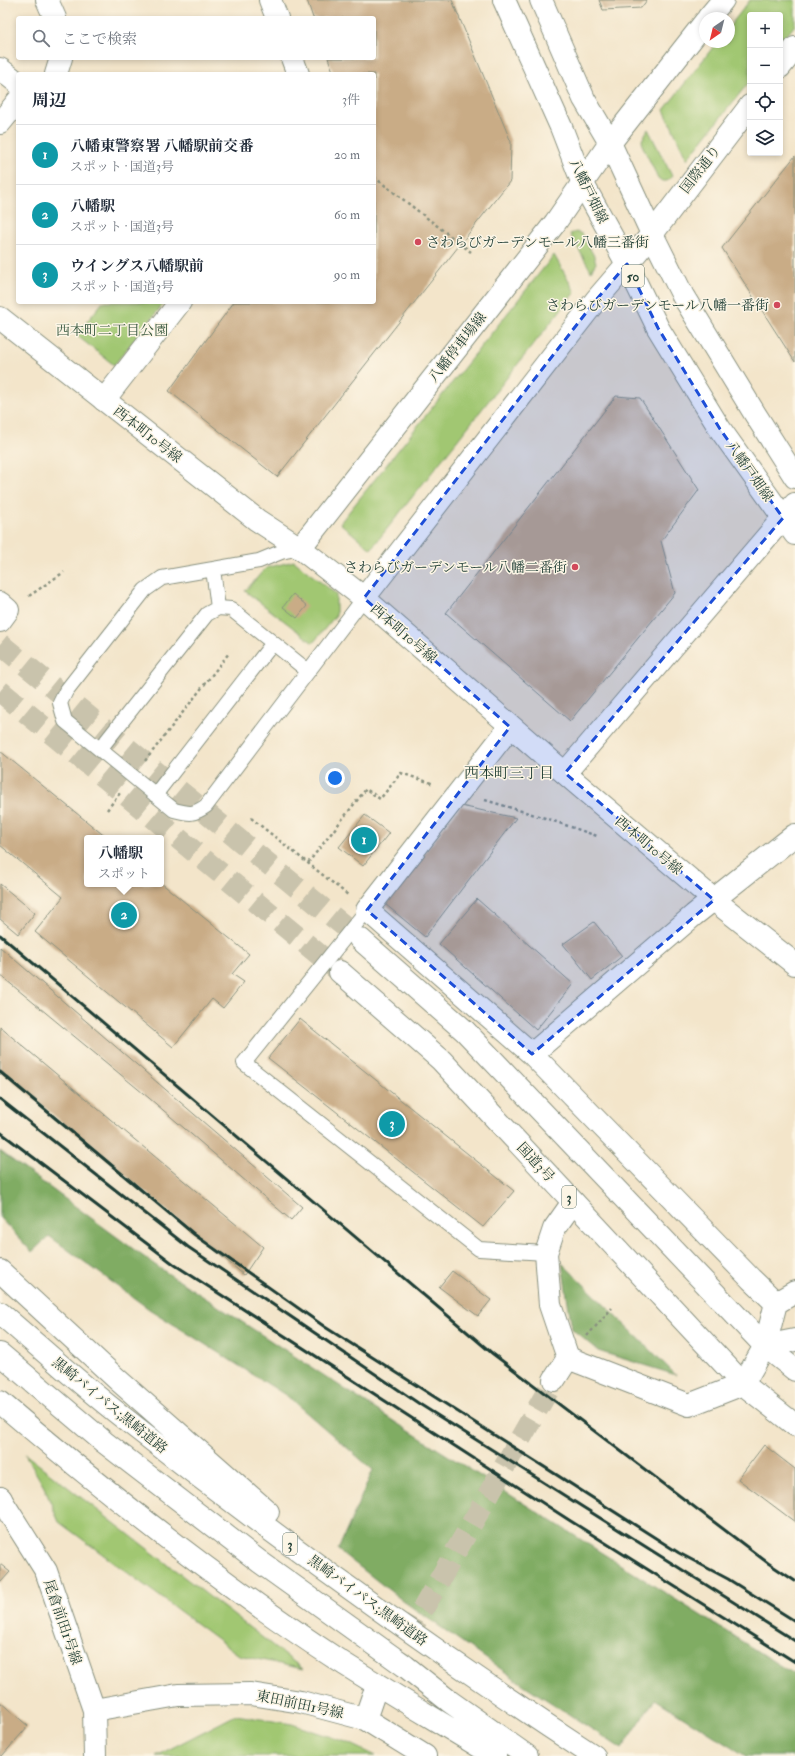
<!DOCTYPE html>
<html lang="ja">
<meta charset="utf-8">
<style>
body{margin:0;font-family:"IM FELL Double Pica","Noto Serif JP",serif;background:#f6f6f7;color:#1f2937}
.controls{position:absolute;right:12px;top:12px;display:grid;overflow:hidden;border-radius:4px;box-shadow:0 2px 6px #0003}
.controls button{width:36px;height:36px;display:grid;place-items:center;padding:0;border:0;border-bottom:1px solid #e0e1e3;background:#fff;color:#1f2937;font:20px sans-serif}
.compass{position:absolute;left:699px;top:12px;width:36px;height:36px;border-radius:50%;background:#fff;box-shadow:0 2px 6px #0003;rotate:215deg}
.you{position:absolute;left:335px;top:778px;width:14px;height:14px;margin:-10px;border:3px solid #fff;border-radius:50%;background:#1a73e8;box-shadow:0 0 0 6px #1a73e833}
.badge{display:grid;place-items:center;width:26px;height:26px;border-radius:50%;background:#b45309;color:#fff;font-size:13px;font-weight:700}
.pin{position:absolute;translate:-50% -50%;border:2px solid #fff;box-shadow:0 1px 4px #0006}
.popup{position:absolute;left:84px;top:835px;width:80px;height:52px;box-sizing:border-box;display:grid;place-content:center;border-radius:4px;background:#fff;filter:drop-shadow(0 1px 3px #0005);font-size:13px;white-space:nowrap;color:#747a83}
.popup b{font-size:15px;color:#1f2937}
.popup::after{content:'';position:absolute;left:50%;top:100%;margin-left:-8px;border:8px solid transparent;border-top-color:#fff}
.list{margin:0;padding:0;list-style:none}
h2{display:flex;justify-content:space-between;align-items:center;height:52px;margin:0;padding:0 16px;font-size:17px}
h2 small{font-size:13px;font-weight:400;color:#747a83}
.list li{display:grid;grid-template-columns:26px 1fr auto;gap:12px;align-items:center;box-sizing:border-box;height:60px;padding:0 16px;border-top:1px solid #e0e1e3}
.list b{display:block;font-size:15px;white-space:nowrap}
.list p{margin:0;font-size:13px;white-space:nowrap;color:#747a83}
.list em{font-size:13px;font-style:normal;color:#747a83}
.icon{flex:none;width:22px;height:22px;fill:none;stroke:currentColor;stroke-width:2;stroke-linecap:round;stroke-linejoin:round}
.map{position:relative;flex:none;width:795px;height:1756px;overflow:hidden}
.search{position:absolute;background:#fff;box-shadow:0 2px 6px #0003;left:16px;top:16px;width:360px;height:44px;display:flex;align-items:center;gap:10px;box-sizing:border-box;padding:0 14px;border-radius:4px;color:#747a83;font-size:15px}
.panel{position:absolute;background:#fff;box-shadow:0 2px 6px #0003;left:16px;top:72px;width:360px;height:232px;border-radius:4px}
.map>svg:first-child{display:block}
</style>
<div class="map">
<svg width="795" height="1756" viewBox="0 0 795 1756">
<rect width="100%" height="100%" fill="#fcf5e5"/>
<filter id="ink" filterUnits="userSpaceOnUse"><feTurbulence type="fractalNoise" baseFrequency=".025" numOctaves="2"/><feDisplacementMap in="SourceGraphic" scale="8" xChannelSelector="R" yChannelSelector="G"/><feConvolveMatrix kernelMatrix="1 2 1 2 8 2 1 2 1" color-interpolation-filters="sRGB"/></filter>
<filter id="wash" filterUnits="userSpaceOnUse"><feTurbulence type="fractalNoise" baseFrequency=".012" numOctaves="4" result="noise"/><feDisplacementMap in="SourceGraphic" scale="16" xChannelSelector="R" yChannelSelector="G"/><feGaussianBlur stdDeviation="0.9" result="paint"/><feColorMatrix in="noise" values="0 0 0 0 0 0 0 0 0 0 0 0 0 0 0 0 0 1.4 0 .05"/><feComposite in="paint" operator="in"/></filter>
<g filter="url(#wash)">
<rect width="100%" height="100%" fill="#f3e5ca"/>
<path fill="#a1c772" stroke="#608253" d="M 750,0 L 795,0 L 795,25 L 780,44 L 780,15 L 750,15 L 750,81 L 687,159 L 664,110 L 717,42 L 729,42 L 729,27 Z
M 648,129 L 672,176 L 667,181 L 662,181 L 658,178 L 643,147 L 642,140 Z
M 576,232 L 582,234 L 594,256 L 596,263 L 591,271 L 570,234 Z
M 554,255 L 575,292 L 371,549 L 340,523 Z
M 103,302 L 165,302 L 114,365 L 76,335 Z
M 294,561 L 336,594 L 336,615 L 313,643 L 245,591 L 266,568 Z
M 25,1454 L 303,1669 L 239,1655 L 59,1522 L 44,1487 Z
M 236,1715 L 292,1724 L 349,1743 L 376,1756 L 156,1756 Z"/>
<path fill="#80ac64" stroke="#50744c" d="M 0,1151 L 155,1265 L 395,1422 L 795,1675 L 795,1756 L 746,1756 L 655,1699 L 622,1749 L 524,1685 L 403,1601 L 338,1550 L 373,1470 L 287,1396 L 149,1309 L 49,1236 L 32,1252 L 0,1218 Z
M 562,1263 L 676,1375 L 598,1351 L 572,1329 Z"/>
<g id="blocks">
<path fill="#c9ac86" d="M 307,0 L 452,0 L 511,142 L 510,181 L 277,477 L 169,391 L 234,302 L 374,302 L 374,74 L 334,74 L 328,58 L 374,58 L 374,18 L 313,18 Z
M 599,0 L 647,0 L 641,8 L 603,10 Z
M 795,156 L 795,362 L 722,248 Z
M 616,396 L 640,398 L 699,490 L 661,541 L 675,593 L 570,721 L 446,613 Z
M 293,594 L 307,606 L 297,618 L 283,607 Z
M 0,751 L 107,838 L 87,838 L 87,884 L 161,884 L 161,883 L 249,954 L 232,974 L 244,982 L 223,1008 L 212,999 L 173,1047 L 35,932 L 63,897 L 0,845 Z
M 461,806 L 516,818 L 425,937 L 385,904 Z
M 365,815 L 389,833 L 363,866 L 339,847 Z
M 0,884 L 35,913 L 18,934 L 0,919 Z
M 477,899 L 573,984 L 536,1030 L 439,944 Z
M 594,922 L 622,956 L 592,980 L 563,944 Z
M 0,947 L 302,1207 L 291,1220 L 149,1098 L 0,975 Z
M 300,1019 L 514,1191 L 483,1227 L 268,1058 Z
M 0,1027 L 263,1247 L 244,1275 L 0,1070 Z
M 452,1271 L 491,1300 L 478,1316 L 439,1287 Z
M 764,1445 L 795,1469 L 795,1522 L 738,1479 Z
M 0,1564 L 10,1572 L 0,1583 Z
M 0,1702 L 28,1726 L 2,1756 L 0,1756 Z"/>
</g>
</g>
<g filter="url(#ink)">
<use href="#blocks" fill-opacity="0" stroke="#89917f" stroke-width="1"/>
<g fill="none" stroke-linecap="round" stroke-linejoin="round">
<path stroke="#c9c3ac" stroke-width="22" stroke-dasharray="22 11" stroke-linecap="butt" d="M 373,1696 L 554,1380"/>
<path stroke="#c9c3ac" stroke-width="22" stroke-dasharray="22 11" stroke-linecap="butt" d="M 0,644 L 360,939
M 0,691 L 340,972"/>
<g stroke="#89917f" stroke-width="16">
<path id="service" d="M 300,548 L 281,552 L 259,561 L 162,578 L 145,590 L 66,691 L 60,703 L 65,721 L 174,810 C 190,814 193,815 206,806 L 364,598
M 213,569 L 218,608
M 100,749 L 207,614 L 218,608 L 231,609 L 308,671
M 155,795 L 273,643
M 367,910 L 244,1063 L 479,1249 L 546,1253"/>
</g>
<g stroke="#89917f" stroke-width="24">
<path id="minor" d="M 47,0 L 55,18
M 270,0 L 277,18
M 292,58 L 298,74
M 0,69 L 18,83
M 56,74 L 61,58
M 0,123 L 18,101
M 104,400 L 180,302
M 0,603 L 8,610 L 0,621
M 510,727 L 367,910 L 532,1054 L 751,1279 L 776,1303
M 565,773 L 795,504
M 532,1054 L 694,915 L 795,835
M 568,1358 L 550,1305 L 546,1253 L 554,1229 L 573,1202"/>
</g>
<g stroke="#89917f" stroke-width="24">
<path id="tertiary" d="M 708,18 L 723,0
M 780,67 L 795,48
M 610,143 L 705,22
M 652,234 L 750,106
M 0,318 L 257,520 L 300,548 L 364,598 L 575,782 L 714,900 L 795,964
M 795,1292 L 776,1303 L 765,1346 L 795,1340
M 554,1380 L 568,1358 L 689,1405 L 743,1384 L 765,1346
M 0,1498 L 46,1571 L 94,1710 L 95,1756
M 94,1710 L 178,1695 L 251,1694 L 301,1702 L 365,1719 L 425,1756
M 365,1719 L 373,1696"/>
</g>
<g stroke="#89917f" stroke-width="24">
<path id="secondary" d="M 300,548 L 555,223 L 610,143
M 364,598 L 596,300 L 627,264 L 652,234"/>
</g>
<g stroke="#89917f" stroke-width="24">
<path id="primary" d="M 504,0 L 561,127 L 583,184 L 627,264 L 658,328 L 720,429 L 795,534
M 541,0 L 584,99 L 610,143 L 652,234 L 683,296 L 755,414 L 795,477"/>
</g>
<g stroke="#89917f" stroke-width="24">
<path id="trunk" d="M 360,939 L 465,1031 L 765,1346 L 795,1370
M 340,972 L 441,1060 L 743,1384 L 795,1425"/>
</g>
<g stroke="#89917f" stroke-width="24">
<path id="motorway" d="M 0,1271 L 118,1380 L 268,1512
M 0,1313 C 42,1349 82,1386 125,1419 C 276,1538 433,1651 594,1756
M 0,1354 L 104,1442 L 260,1562 L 405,1666 L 449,1701 L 527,1756
M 0,1402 C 108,1494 220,1583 338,1660 C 390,1693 443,1724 495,1756
M 0,1498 L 1,1499"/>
</g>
<path stroke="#89917f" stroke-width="2.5" stroke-dasharray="3 3" stroke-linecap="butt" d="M 374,177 L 471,252
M 29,596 L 64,572
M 145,761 L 229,653
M 485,800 L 545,818 L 597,836
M 107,810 L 120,793
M 251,818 L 348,895
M 308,863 L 366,789 L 380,799 L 401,773 L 434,784
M 587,1336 L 612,1308"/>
<use href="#service" stroke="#fff" stroke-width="14"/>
<use href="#minor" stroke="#fff" stroke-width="22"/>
<use href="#tertiary" stroke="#fff" stroke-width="22"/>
<use href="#secondary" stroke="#fff" stroke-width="22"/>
<use href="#primary" stroke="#fff" stroke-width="22"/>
<use href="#trunk" stroke="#fff" stroke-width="22"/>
<use href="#motorway" stroke="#fff" stroke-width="22"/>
<path stroke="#1f3d34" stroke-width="3" d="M 0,935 L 493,1354 L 768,1563 L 795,1581
M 0,1072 L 195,1235 L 325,1327 L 679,1553 L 728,1579 L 795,1621
M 0,1099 L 188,1247 L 421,1405 L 795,1641
M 0,1132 L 175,1265 L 569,1520 L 795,1662"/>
</g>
</g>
<path fill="#1d4ed8" fill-opacity="0.2" stroke="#1d4ed8" stroke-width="3" stroke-dasharray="8 5" stroke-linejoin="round" d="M 627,264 L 658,328 L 720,429 L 783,518 L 565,773 L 714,900 L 532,1054 L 367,910 L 510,727 L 364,598 L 596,300 Z"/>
<g fill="#d1495b" stroke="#fcf5e5" stroke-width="1.5">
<circle cx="418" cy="242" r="4"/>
<circle cx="777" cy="305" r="4"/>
<circle cx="575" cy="567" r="4"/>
</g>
<g text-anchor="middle" stroke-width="3" stroke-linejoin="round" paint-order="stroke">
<g fill="#fcf5e5" stroke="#617469" stroke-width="1">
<rect x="622" y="265" width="22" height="22" rx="3"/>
<rect x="562" y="1186" width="14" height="22" rx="3"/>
<rect x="283" y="1533" width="14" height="22" rx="3"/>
</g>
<g font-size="13" font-weight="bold" fill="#1f3d34">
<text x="633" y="281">50</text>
<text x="569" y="1202">3</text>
<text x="290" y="1549">3</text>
</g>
<g font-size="14" fill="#1f3d34" stroke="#fcf5e5">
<text transform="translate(700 169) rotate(-52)" y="5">国際通り</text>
<text transform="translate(589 191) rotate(64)" y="5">八幡戸畑線</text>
<text transform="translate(457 347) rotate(-52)" y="5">八幡停車場線</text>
<text transform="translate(148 434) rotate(38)" y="5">西本町10号線</text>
<text transform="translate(750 471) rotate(55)" y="5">八幡戸畑線</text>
<text transform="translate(404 633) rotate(41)" y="5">西本町10号線</text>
<text transform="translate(649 845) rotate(40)" y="5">西本町10号線</text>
<text transform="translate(536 1162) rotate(47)" y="5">国道3号</text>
<text transform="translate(110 1405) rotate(39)" y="5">黒崎バイパス;黒崎道路</text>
<text transform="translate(368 1600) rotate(36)" y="5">黒崎バイパス;黒崎道路</text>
<text transform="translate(63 1622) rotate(71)" y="5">尾倉前田1号線</text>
<text transform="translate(300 1704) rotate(12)" y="5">東田前田1号線</text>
</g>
<g font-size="14" fill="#1f3d34" stroke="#fcf5e5" text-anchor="end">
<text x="426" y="247" text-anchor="start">さわらびガーデンモール八幡三番街</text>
<text x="769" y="310">さわらびガーデンモール八幡一番街</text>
<text x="567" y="572">さわらびガーデンモール八幡二番街</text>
</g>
<g font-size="14" fill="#395940" stroke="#fcf5e5">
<text x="112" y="335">西本町二丁目公園</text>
</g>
<g font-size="15" fill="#1f3d34" stroke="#fcf5e5">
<text x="509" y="778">西本町三丁目</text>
</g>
</g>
</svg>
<div class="controls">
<button>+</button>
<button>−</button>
<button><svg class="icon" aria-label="locate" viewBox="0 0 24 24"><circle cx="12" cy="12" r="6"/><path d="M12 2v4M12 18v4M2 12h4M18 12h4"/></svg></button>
<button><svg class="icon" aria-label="layers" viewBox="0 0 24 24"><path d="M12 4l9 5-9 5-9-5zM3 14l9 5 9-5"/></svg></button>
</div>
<svg class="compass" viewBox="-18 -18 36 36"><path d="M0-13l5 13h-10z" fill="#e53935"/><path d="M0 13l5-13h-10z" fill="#747a83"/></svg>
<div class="you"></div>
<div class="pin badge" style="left:364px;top:840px;background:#0f9aa8">1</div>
<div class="pin badge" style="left:124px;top:915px;background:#0f9aa8">2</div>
<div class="popup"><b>八幡駅</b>スポット</div>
<div class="pin badge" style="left:392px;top:1124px;background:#0f9aa8">3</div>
<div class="search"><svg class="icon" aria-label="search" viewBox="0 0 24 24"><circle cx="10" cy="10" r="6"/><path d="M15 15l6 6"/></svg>ここで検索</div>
<section class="panel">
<h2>周辺<small>3件</small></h2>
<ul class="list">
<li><span class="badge" style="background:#0f9aa8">1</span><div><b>八幡東警察署 八幡駅前交番</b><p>スポット · 国道3号</p></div><em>20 m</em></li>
<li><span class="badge" style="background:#0f9aa8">2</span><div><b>八幡駅</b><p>スポット · 国道3号</p></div><em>60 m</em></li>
<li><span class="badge" style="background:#0f9aa8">3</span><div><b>ウイングス八幡駅前</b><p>スポット · 国道3号</p></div><em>90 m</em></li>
</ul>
</section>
</div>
